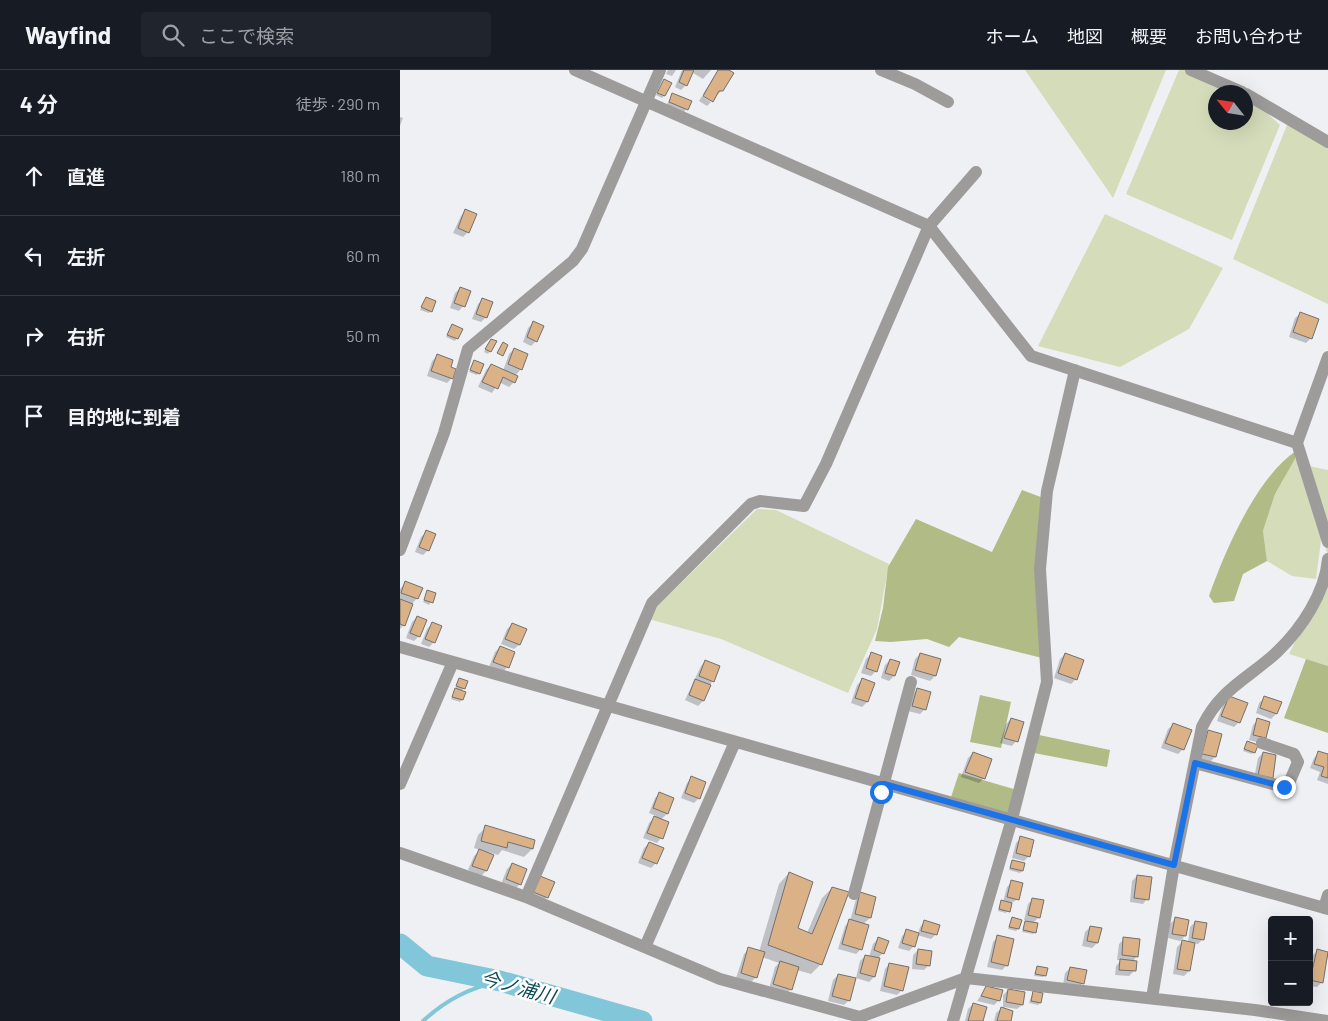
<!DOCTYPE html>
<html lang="ja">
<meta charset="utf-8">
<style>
body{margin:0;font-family:Barlow,"Noto Sans JP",sans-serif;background:#20242c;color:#f1f3f6}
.controls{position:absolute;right:15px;bottom:15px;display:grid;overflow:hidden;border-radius:5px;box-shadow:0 5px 20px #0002}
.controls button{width:45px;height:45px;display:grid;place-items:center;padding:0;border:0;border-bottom:1px solid #363941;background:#171b24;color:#f1f3f6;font:25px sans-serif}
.compass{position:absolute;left:808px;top:15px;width:45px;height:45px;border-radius:50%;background:#171b24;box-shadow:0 5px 20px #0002;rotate:300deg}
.stop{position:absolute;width:15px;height:15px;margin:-11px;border:4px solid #1a73e8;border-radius:50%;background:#fff}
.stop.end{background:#1a73e8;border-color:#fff;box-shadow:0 1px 5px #0008}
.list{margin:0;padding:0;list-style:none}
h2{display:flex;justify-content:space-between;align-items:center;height:65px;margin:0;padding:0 20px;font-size:21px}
h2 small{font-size:16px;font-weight:400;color:#9ea1a6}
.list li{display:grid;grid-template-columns:32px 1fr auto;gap:15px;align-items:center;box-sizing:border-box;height:80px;padding:0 20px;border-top:1px solid #363941}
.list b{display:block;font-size:19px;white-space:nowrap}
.list em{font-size:16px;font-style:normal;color:#9ea1a6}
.icon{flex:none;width:28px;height:28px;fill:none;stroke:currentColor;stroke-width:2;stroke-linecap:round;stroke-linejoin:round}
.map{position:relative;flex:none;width:928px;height:951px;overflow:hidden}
header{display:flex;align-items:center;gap:30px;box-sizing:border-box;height:70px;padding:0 25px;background:#171b24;border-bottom:1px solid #363941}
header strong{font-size:24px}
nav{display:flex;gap:28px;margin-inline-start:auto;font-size:18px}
.search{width:350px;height:45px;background:#20242c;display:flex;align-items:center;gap:12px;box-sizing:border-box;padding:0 18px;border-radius:5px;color:#9ea1a6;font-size:19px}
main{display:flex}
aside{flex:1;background:#171b24}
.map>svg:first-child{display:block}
</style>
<header>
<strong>Wayfind</strong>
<div class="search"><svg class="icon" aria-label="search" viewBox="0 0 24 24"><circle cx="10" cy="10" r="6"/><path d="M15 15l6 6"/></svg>ここで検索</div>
<nav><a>ホーム</a><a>地図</a><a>概要</a><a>お問い合わせ</a></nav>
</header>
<main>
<aside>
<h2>4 分<small>徒歩 · 290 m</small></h2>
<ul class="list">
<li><svg class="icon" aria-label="ahead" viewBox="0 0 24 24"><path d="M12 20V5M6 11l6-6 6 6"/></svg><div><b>直進</b></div><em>180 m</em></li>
<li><svg class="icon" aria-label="left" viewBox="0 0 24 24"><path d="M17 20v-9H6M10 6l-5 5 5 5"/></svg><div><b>左折</b></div><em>60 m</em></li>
<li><svg class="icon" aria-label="right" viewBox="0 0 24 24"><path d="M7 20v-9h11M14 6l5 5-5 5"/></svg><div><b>右折</b></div><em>50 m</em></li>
<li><svg class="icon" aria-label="arrive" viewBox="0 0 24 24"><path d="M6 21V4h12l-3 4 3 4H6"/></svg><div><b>目的地に到着</b></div></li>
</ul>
</aside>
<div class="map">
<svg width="928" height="951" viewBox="0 0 928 951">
<rect width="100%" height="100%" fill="#eff0f4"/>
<path fill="#d4dcba" d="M 625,0 L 766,0 L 713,128 Z
M 779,0 L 791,0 L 842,22 L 816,22 L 816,52 L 846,52 L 846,24 L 880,55 L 832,170 L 726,124 Z
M 889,50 L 928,69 L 928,234 L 833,189 Z
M 705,144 L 823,198 L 789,259 L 720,297 L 638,276 Z
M 895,389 L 909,396 L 928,400 L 928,487 L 922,463 L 916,509 L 892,506 L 867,491 L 863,461 L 875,424 Z
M 357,439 L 376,440 L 489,494 L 477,559 L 448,623 L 321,569 L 245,548 Z
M 928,488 L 928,596 L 889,584 L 915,531 Z"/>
<path fill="#b0bb85" d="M 896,381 L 895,389 L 875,424 L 863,461 L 867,491 L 843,504 L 834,531 L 814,533 L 809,526 C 825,481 856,408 896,381 Z
M 622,420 L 646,429 L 646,589 L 559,567 L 549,577 L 527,569 L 491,572 L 475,571 L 483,538 L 488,497 L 516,449 L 592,482 Z
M 906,589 L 928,596 L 928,663 L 884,648 Z
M 580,625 L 611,632 L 601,678 L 570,672 Z
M 639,665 L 710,680 L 707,697 L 634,683 Z
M 559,703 L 617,720 L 610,747 L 550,730 Z"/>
<path fill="#0003" d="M 268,0 L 276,0 L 272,6 L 266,4 Z
M 282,0 L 292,0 L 286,15 L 281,20 L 275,17 Z
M 295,0 L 311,0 L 303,9 L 293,3 Z
M 318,0 L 327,0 L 322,20 L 312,30 L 303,24 Z
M 264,11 L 264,26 L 262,28 L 256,25 Z
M 273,25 L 291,32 L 282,45 L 265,37 Z
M 302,26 L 311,32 L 307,36 L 299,31 Z
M 0,47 L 3,48 L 0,56 Z
M 65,141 L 68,162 L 63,167 L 53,163 L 61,146 Z
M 60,218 L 69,222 L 63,236 L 59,241 L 50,238 L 55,223 Z
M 26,228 L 31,241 L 29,243 L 20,240 Z
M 83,229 L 86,247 L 81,252 L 72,249 L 78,234 Z
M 900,244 L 911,268 L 906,273 L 889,267 L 895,248 Z
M 133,253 L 136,271 L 131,276 L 123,272 L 128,258 Z
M 52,255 L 61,259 L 55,271 L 46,267 Z
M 91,270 L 90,281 L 88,284 L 84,282 Z
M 114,279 L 121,299 L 115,306 L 114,312 L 109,317 L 99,312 L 92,323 L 78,317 L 86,300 L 91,295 L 103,301 L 109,284 Z
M 37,286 L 49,298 L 52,308 L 47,313 L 27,306 L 32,291 Z
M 74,291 L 79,303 L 77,305 L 69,302 Z
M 26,462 L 28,480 L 23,485 L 15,482 L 21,467 Z
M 5,513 L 17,528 L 12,534 L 4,555 L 0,559 L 0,519 Z
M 28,522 L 35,524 L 29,535 L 23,532 Z
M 17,547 L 19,566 L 14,571 L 6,568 L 12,552 Z
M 32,554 L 34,572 L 29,577 L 21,574 L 27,559 Z
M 112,554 L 119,575 L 114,579 L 101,574 L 107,559 Z
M 100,577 L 107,597 L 103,602 L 89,597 L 95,582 Z
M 471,584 L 476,601 L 471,606 L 461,603 L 466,589 Z
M 520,584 L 535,606 L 530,611 L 511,605 L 515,589 Z
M 665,584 L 676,609 L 671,614 L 654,608 L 660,589 Z
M 490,590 L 498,593 L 494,606 L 489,611 L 481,608 L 485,595 Z
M 305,591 L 319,596 L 303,631 L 298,636 L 285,630 L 301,596 Z
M 60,609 L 64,618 L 60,622 L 62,630 L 60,632 L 51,629 Z
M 462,610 L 473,614 L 467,632 L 462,637 L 451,633 L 457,615 Z
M 518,619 L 525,639 L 520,644 L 508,641 L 513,624 Z
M 829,628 L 839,652 L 834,657 L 817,651 L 824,632 Z
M 864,628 L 876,644 L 871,649 L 856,643 L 859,633 Z
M 611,649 L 616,671 L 612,676 L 600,673 L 606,654 Z
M 858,650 L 869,653 L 860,673 L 849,670 L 853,655 Z
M 773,655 L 783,679 L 778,684 L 761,678 L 768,659 Z
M 809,661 L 815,687 L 810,692 L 798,689 L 804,666 Z
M 847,673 L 854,682 L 852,684 L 843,681 Z
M 573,683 L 584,708 L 579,713 L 561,707 L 568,688 Z
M 863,683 L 875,685 L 854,709 L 858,688 Z
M 919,683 L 928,686 L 928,714 L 917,710 L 920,702 L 910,698 L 914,688 Z
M 292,708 L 299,728 L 294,733 L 281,728 L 287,713 Z
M 260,723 L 267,744 L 260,750 L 261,768 L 257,773 L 243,768 L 249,753 L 256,746 L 249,743 L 255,728 Z
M 86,757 L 134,771 L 132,779 L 124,787 L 102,780 L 98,785 L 88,782 L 92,786 L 86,801 L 81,806 L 68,800 L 74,786 L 80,780 L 74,778 L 78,765 Z
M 621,768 L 629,786 L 624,791 L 612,788 L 616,773 Z
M 249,773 L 256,793 L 251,798 L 238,793 L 244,778 Z
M 612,791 L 622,801 L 620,803 L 609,800 Z
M 112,794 L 120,814 L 115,819 L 101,814 L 107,799 Z
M 389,803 L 396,859 L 407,863 L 422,828 L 432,818 L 421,894 L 411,904 L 397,900 L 391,919 L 386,924 L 369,919 L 375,897 L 379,893 L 362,887 L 356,907 L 351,912 L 336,908 L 344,884 L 349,879 L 359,882 L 379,814 Z
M 737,806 L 747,829 L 743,834 L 730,832 L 732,811 Z
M 135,812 L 147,827 L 142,832 L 129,827 Z
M 612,812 L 618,829 L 610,834 L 606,843 L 598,841 L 600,834 L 603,832 L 607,817 Z
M 461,824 L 475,828 L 470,848 L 463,854 L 461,879 L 456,884 L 438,879 L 445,856 L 450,851 L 456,829 Z
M 633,829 L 639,847 L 633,853 L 635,862 L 633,864 L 622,862 L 627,851 L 624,850 L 628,834 Z
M 612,848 L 618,859 L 616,861 L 608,859 Z
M 775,849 L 785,866 L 780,871 L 768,868 L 770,854 Z
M 524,852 L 536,864 L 531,869 L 517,865 L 514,876 L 509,881 L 498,878 L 502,866 L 507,861 L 518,864 L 520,857 Z
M 795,852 L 803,869 L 798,874 L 794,873 L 789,901 L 784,906 L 773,904 L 777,877 L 782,872 L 788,873 L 790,857 Z
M 690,857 L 697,873 L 692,878 L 682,876 L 685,862 Z
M 598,867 L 607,895 L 602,900 L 587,897 L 593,872 Z
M 478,869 L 483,883 L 477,889 L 474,907 L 469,912 L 456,908 L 460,891 L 465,886 L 469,887 L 473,874 Z
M 724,869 L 737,886 L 732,892 L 734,901 L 729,906 L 715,905 L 716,896 L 721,890 L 717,890 L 719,874 Z
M 518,880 L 529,895 L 524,900 L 512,899 L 513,885 Z
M 917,881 L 928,883 L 928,886 L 922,912 L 917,917 L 909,916 L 909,899 L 912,886 Z
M 489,894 L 502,920 L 497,925 L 480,921 L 485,899 Z
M 637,897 L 645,905 L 643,907 L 634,906 Z
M 670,898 L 683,913 L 678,918 L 663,915 L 665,903 Z
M 438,905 L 449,930 L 444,935 L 428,931 L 433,910 Z
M 586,918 L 599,930 L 594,935 L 577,931 Z
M 608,920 L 622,935 L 617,939 L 604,937 L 609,951 L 594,951 L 596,943 L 603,937 L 603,925 Z
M 633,922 L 640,933 L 638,935 L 629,933 Z
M 573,934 L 582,951 L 565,951 L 568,939 Z"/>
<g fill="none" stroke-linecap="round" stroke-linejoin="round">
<path stroke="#81c6d9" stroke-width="4" d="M 23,951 C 46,930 69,918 100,911"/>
<path stroke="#81c6d9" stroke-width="21" d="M 0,874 L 27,896 L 100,911 L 242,951"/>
</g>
<path fill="#dbb287" stroke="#73706d" d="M 284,0 L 294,0 L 287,16 L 279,12 Z
M 318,0 L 329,0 L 334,3 L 323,21 L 319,21 L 313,32 L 303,26 Z
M 264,9 L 272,13 L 265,26 L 257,23 Z
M 272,23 L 292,31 L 288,40 L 269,32 Z
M 65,139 L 77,144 L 69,163 L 58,158 Z
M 60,217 L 71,221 L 65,237 L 54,233 Z
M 26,227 L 36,231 L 32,242 L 21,237 Z
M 82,228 L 93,232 L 87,248 L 76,244 Z
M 900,242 L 919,249 L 912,269 L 893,262 Z
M 133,251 L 144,256 L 137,272 L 127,267 Z
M 52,254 L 63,259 L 58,269 L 47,265 Z
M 91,269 L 97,271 L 91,282 L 85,279 Z
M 103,272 L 108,275 L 103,286 L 97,283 Z
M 114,278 L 128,284 L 122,300 L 108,294 Z
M 37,284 L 53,290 L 51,297 L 56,299 L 53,309 L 31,301 Z
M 74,290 L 84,294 L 80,304 L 70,300 Z
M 91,294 L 118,306 L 115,313 L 103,307 L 98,319 L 82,312 Z
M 26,460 L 36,464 L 29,481 L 19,477 Z
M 5,511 L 23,518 L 18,529 L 1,523 Z
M 27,520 L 36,523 L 33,533 L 24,530 Z
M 0,529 L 13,534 L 5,556 L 0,554 Z
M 17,546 L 27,550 L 20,567 L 10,563 Z
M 32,552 L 42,556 L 35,573 L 25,569 Z
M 112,553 L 127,559 L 120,575 L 105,569 Z
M 100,576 L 115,582 L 109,598 L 93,592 Z
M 471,582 L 482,586 L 477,602 L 466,598 Z
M 520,583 L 541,589 L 536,606 L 515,600 Z
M 665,583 L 684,590 L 677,610 L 658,603 Z
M 490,589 L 500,592 L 495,606 L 485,603 Z
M 305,590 L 320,596 L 314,612 L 299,606 Z
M 59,608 L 68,611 L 65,619 L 56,616 Z
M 462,608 L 475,613 L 468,632 L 455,628 Z
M 295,609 L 311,615 L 304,631 L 289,625 Z
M 55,618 L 66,622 L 63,630 L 52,627 Z
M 517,618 L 531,622 L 526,640 L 512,636 Z
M 829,626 L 848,633 L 840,653 L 821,646 Z
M 864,626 L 882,632 L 877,644 L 860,638 Z
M 611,648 L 624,652 L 618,672 L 604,668 Z
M 857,648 L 870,652 L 866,668 L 853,665 Z
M 773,653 L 792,660 L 784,680 L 765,673 Z
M 808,660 L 822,664 L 816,687 L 802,684 Z
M 847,671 L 858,675 L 855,683 L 844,679 Z
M 918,681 L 928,684 L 928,708 L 921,706 L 924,697 L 914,694 Z
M 573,682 L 592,689 L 585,709 L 565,702 Z
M 863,682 L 876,685 L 873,708 L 858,705 Z
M 291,706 L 306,712 L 300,729 L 285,723 Z
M 259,722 L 274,728 L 268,744 L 253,738 Z
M 254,746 L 269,752 L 263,769 L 247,763 Z
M 85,755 L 135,770 L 133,779 L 108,772 L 107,778 L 81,771 Z
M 620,766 L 634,770 L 630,787 L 616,783 Z
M 249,772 L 264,778 L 257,794 L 242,788 Z
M 79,779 L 94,785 L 87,801 L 72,796 Z
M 612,790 L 625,793 L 623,801 L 610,798 Z
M 112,793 L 127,799 L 121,815 L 106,809 Z
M 389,802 L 413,812 L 398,858 L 412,864 L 432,817 L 449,822 L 422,895 L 368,875 Z
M 737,805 L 752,807 L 749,830 L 734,828 Z
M 140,806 L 155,812 L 148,828 L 133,822 Z
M 611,810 L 623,813 L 619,830 L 607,827 Z
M 460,822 L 476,827 L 471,848 L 455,844 Z
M 632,828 L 644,830 L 640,848 L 628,845 Z
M 601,830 L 612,833 L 610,842 L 599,839 Z
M 612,847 L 622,850 L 619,859 L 609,857 Z
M 775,847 L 789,850 L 786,866 L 772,864 Z
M 449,849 L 469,855 L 462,880 L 442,874 Z
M 524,850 L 540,855 L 537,865 L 521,861 Z
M 625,851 L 638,853 L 636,863 L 623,860 Z
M 795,851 L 807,853 L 804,870 L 792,868 Z
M 690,856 L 702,858 L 698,873 L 687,871 Z
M 506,859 L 519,863 L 515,877 L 502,873 Z
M 597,865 L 614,869 L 608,896 L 591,892 Z
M 478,867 L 489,871 L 484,884 L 474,880 Z
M 723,867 L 740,869 L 738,887 L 722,885 Z
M 782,870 L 795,873 L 790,901 L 777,899 Z
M 348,877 L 365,882 L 357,908 L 341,903 Z
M 518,879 L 532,881 L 530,896 L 516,894 Z
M 917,879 L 928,882 L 923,913 L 910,910 Z
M 465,885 L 480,888 L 475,907 L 460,903 Z
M 720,889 L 737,891 L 736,901 L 719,900 Z
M 380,891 L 399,897 L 392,920 L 373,914 Z
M 489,893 L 509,897 L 503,921 L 484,916 Z
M 637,896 L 648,898 L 646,906 L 635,904 Z
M 670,897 L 687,900 L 684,914 L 667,910 Z
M 438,904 L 456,908 L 450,931 L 432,926 Z
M 586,916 L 603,920 L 600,931 L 581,926 Z
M 608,919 L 625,922 L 623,935 L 606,932 Z
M 633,921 L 643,923 L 641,933 L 631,931 Z
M 573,933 L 587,937 L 583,951 L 568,951 Z
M 601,937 L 613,941 L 611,951 L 597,951 Z"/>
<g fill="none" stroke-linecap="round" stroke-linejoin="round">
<path stroke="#9e9c9b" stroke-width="12" d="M 175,0 L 529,156 L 631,286 L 897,373
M 481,0 L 515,14 L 548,32
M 791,0 L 842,22
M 846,24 L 928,72
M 928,287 L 897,373 L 928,472
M 0,480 L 44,363 L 68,279 L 173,191 L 182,179 L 260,0
M 0,577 L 928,839
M 795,693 L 884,717 L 889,713 L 898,692 L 894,684 L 862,673
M 0,714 L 53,592
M 0,783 L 126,827 L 320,909 L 460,947 L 566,908 L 855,940 L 928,951
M 454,824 L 511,612
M 126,827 L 252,533 L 351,434 L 360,431 L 404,436 L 426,394 L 529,156 L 576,102
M 924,838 L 928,825
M 245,877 L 335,672
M 752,928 L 774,795 L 802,657 C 821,618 848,609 877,582 C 902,558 925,523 928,489
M 553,951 L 612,749 L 647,612 L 640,499 L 647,421 L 675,300"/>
</g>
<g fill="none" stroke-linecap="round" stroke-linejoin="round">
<path stroke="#1a73e8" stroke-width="6" d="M 481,722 L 484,714 L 774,795 L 795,693 L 884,717"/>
</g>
<g text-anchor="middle" stroke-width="5" stroke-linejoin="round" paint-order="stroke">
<g font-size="19" font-style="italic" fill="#0c4a58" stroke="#fff">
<text transform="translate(118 917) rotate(15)" y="7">今ノ浦川</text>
</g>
</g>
</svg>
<div class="controls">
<button>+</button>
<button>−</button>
</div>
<svg class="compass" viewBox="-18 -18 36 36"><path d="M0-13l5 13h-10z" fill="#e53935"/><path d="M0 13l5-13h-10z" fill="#9ea1a6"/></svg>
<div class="stop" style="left:481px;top:722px"></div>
<div class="stop end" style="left:884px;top:717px"></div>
</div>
</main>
